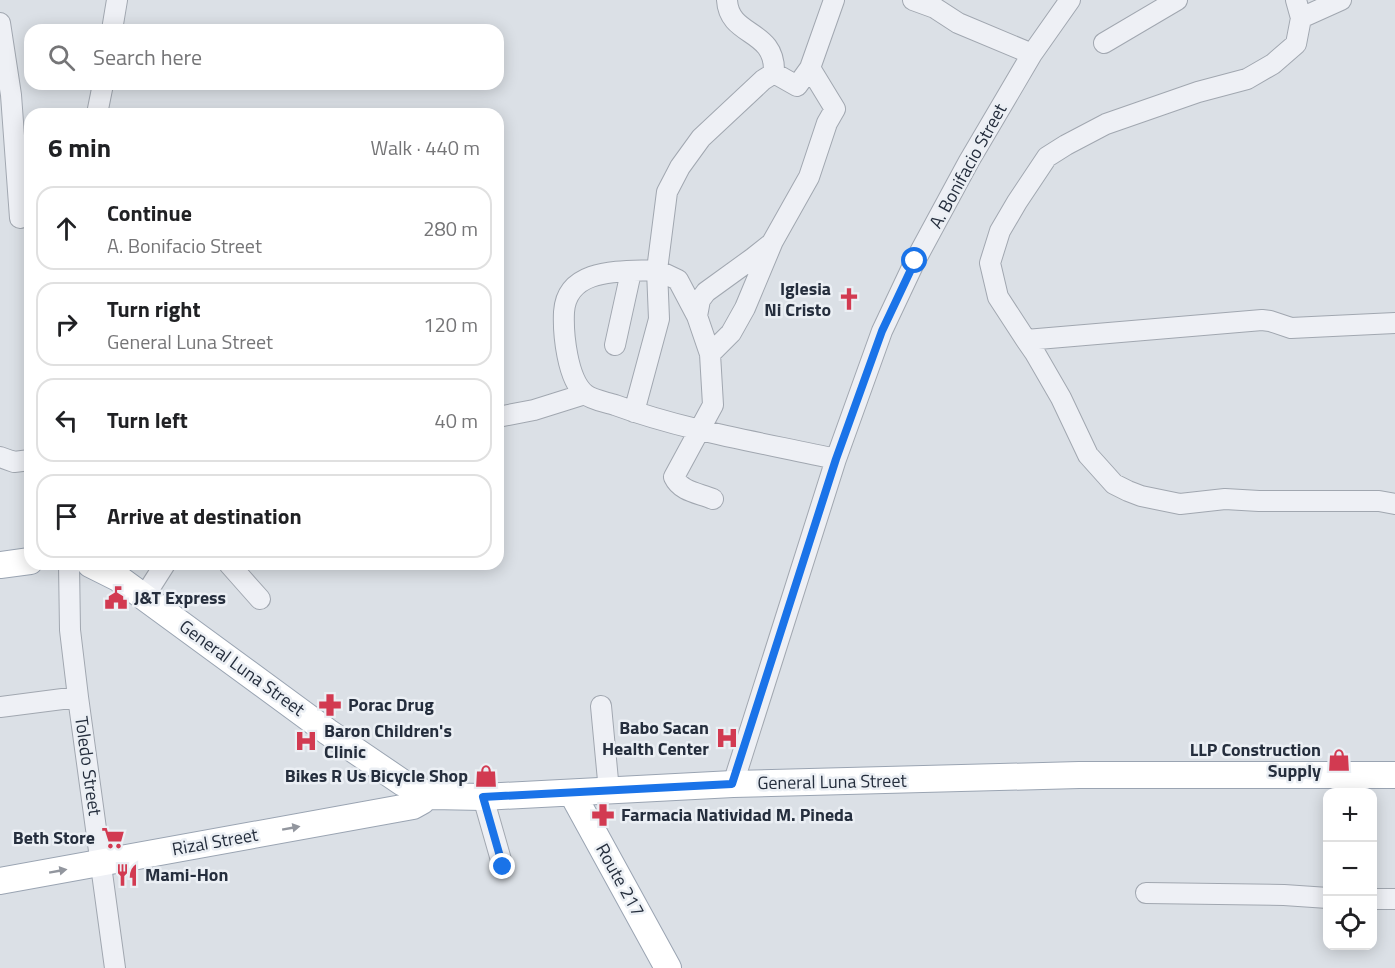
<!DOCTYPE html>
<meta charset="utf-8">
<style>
body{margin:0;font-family:"Titillium Web",sans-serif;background:#f6f6f6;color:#202124}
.controls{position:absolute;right:18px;bottom:18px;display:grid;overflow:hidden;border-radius:12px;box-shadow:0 3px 15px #0003}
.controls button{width:54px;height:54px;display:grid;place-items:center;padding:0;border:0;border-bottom:2px solid #e0e0e0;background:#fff;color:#202124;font:30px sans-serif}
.stop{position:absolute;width:18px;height:18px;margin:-14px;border:4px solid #1a73e8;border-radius:50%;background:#fff}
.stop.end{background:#1a73e8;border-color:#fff;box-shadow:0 2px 6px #0008}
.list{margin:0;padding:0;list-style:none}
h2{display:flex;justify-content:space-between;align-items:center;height:78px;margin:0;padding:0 24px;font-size:26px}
h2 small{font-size:20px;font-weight:400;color:#757577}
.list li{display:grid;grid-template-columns:39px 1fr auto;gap:18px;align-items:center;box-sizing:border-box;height:84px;margin:0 12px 12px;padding:0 12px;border:2px solid #e0e0e0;border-radius:18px}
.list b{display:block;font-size:22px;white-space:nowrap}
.list p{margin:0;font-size:20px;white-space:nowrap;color:#757577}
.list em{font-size:20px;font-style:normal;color:#757577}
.icon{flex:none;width:33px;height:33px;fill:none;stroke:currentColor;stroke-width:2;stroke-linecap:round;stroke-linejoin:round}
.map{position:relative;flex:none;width:1395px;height:968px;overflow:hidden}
.search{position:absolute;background:#fff;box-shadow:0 3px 15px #0003;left:24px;top:24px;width:480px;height:66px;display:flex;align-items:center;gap:15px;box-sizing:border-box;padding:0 21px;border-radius:18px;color:#757577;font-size:22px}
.panel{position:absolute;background:#fff;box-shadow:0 3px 15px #0003;left:24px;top:108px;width:480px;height:462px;border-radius:18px}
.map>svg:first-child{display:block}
</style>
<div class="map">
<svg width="1395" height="968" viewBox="0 0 1395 968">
<rect width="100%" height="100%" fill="#dbe0e6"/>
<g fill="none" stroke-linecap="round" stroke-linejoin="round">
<g stroke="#a1a7b0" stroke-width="22">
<path id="minor" d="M 727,0 C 729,38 776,28 774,73 L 763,80 L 701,138 L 680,167 L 667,192 L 657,270 C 624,272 567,266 564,312 C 563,333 567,379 585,394 C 592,400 606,402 615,405 C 686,431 763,443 836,459
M 913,0 L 935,8 L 958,23 L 1032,54
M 1296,0 L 1301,18 L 1296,44 L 1273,64 L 1247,79 L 1198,92 L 1106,124 L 1066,145 L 1047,157 L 1017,202 L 1000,231 L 990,263 L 998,297 L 1026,340 L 1262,320 L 1270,321 L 1291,328 L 1395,323
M 1301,18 L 1341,0
M 0,23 L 11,95 L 20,218
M 112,30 L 117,0
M 1104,43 L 1177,0
M 774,73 L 797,86 L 810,68 L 834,0
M 97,114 L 103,84
M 697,316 L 700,300 L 706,292 L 753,258 L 772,243
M 1026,340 L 1035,353 L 1061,398 L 1088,455 L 1114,484 L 1128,491 L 1141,496 L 1180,504 L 1225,499 L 1259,501 L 1379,501 L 1395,504
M 615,345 L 631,272
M 710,354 L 731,333 L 745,308 L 773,241 L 809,177 L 827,123 L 835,109 L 810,68
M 634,412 L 659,319 L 657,270 L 678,280 L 697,316 L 710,354 L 713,405 L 674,477 C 681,492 699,493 713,499
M 498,417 L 534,410 L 585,394
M 0,457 L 14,462 L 30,460
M 69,564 L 70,630 L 78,697 L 115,968
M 229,564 L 260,599
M 144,597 L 165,564
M 601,706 L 609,791
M 0,707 L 78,697
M 733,784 L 836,459 L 882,331 L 915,261 L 969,161 L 1032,54 L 1070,0
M 483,797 L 503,867
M 1146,893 L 1284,895 L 1328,898
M 1372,899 L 1395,899"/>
</g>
<g stroke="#9aa4b2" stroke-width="28">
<path id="major" d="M 90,564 L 118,578 L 328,732 L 403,783 L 432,796 L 483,797 L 733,784 L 1079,775 L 1395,775
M 0,565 L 30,561
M 572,793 L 668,968
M 0,881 L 413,806 L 422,801 L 427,795"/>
</g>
<use href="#minor" stroke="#eef0f5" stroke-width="20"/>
<use href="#major" stroke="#fff" stroke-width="26"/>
</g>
<defs><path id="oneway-solid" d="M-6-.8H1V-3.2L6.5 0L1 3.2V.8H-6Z" transform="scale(1.5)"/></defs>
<g fill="#92969e">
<use href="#oneway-solid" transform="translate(291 828) rotate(-10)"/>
<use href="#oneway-solid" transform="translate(58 871) rotate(-10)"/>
</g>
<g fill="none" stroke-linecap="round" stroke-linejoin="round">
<path stroke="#1a73e8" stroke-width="8" d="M 503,867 L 483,797 L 732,784 L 836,459 L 882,331 L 915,261"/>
</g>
<defs>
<g id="church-bare" transform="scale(1.8)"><path d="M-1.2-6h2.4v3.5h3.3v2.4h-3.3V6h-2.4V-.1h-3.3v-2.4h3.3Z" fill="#d23a51" stroke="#ebeff4" stroke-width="2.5" paint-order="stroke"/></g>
<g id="civic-bare" transform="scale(1.8)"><path d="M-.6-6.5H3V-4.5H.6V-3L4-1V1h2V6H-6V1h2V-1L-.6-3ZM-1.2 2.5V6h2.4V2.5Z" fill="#d23a51" stroke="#ebeff4" stroke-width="2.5" paint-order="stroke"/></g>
<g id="pharmacy-bare" transform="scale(1.8)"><path d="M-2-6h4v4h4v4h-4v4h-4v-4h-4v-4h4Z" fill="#d23a51" stroke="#ebeff4" stroke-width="2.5" paint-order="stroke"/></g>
<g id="hospital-bare" transform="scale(1.8)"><path d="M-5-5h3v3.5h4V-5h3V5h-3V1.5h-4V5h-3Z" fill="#d23a51" stroke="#ebeff4" stroke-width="2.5" paint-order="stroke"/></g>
<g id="shop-bare" transform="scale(1.8)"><path d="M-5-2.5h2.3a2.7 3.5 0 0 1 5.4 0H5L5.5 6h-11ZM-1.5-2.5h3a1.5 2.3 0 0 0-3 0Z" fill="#d23a51" stroke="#ebeff4" stroke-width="2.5" paint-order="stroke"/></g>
<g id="supermarket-bare" transform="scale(1.8)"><path d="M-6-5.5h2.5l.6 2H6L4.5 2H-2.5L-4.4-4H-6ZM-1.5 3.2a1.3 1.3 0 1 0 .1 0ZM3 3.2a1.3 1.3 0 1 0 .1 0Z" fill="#d23a51" stroke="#ebeff4" stroke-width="2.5" paint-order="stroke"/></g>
<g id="restaurant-bare" transform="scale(1.8)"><path d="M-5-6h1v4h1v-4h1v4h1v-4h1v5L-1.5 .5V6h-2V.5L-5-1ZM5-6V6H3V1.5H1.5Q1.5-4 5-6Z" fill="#d23a51" stroke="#ebeff4" stroke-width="2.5" paint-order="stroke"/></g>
</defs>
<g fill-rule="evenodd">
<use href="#church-bare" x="849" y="299"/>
<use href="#civic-bare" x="116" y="598"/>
<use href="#pharmacy-bare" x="330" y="705"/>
<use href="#hospital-bare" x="727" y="738"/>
<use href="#hospital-bare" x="306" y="741"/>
<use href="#shop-bare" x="1339" y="760"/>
<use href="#shop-bare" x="486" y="776"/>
<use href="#pharmacy-bare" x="603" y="815"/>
<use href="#supermarket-bare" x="113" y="838"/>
<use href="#restaurant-bare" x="127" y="875"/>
</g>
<g text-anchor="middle" stroke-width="5" stroke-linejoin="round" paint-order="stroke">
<g font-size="18" fill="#252e3d" stroke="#ebeff4">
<text transform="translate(968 166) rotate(-61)" y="6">A. Bonifacio Street</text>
<text transform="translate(242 668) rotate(36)" y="6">General Luna Street</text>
<text transform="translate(88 766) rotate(82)" y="6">Toledo Street</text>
<text transform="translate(832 782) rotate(-1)" y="6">General Luna Street</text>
<text transform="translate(215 842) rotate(-10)" y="6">Rizal Street</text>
<text transform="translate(620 880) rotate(61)" y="6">Route 217</text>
</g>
<g font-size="18" font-weight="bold" fill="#252e3d" stroke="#ebeff4" text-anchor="end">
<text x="831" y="295">Iglesia<tspan x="831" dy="21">Ni Cristo</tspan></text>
<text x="134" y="604" text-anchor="start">J&amp;T Express</text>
<text x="348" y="711" text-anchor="start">Porac Drug</text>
<text x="709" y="734">Babo Sacan<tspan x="709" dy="21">Health Center</tspan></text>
<text x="324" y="737" text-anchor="start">Baron Children's<tspan x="324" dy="21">Clinic</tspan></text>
<text x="1321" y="756">LLP Construction<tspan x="1321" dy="21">Supply</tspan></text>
<text x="468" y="782">Bikes R Us Bicycle Shop</text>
<text x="621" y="821" text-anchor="start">Farmacia Natividad M. Pineda</text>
<text x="95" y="844">Beth Store</text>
<text x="145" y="881" text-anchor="start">Mami-Hon</text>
</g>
</g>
</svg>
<div class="controls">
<button>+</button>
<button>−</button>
<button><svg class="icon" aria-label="locate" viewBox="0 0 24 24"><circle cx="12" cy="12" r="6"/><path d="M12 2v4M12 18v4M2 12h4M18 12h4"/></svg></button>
</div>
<div class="stop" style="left:915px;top:261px"></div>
<div class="stop end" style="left:503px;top:867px"></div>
<div class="search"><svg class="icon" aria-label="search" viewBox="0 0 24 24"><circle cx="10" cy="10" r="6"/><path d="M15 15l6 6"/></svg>Search here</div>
<section class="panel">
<h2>6 min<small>Walk · 440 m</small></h2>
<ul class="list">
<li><svg class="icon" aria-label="ahead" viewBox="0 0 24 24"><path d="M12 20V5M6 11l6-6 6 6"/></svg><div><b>Continue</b><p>A. Bonifacio Street</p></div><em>280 m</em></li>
<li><svg class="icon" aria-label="right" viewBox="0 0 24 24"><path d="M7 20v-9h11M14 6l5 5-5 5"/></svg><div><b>Turn right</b><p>General Luna Street</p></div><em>120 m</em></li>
<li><svg class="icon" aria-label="left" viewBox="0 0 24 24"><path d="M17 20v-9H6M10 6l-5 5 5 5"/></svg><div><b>Turn left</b></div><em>40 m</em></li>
<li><svg class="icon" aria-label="arrive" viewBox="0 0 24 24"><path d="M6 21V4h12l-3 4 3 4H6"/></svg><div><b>Arrive at destination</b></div></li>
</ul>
</section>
</div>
